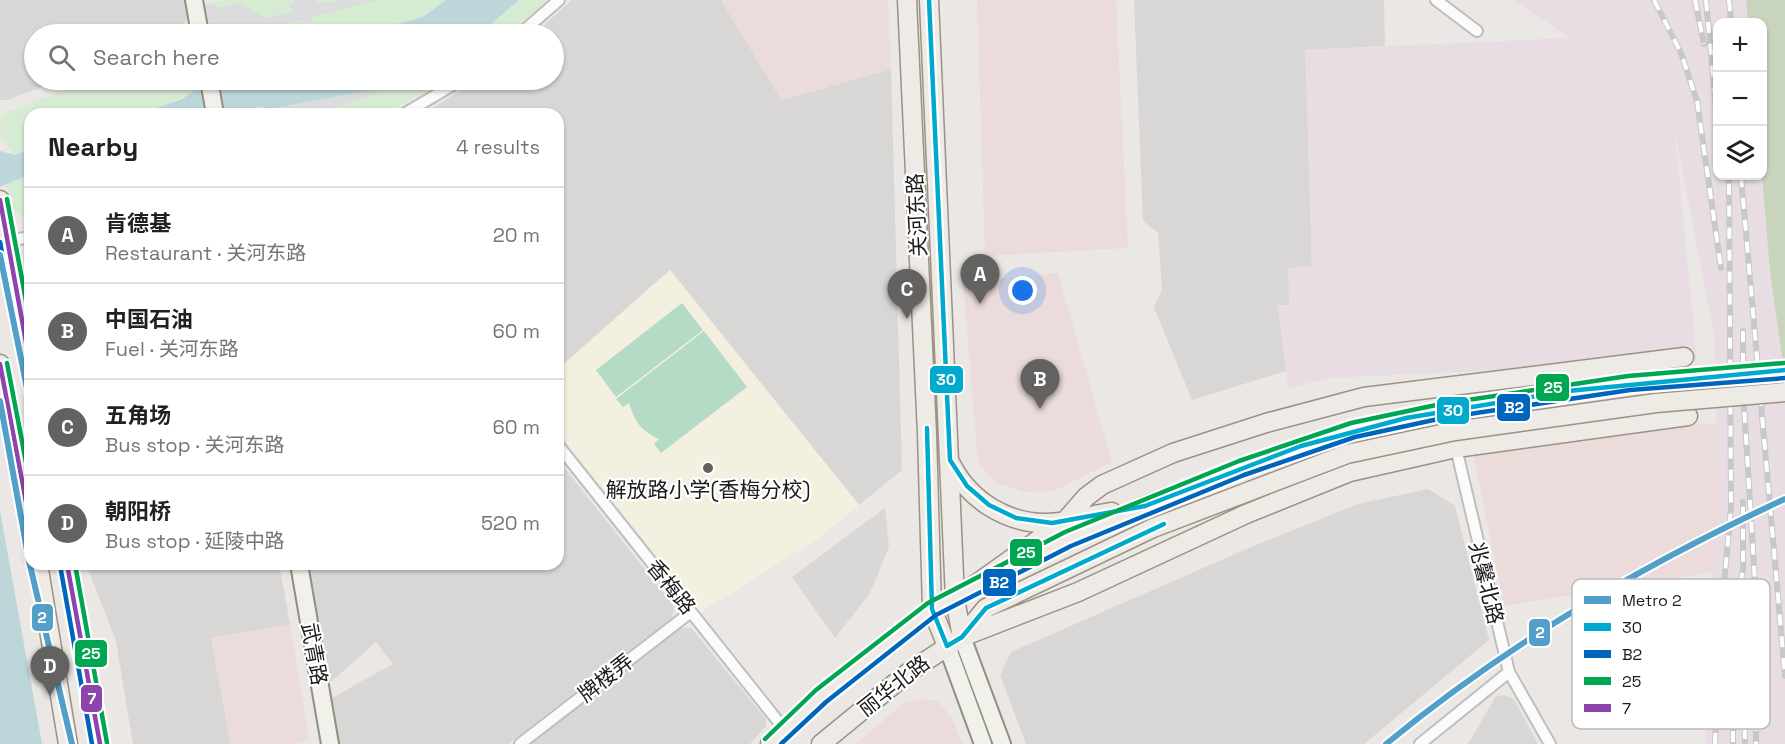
<!DOCTYPE html>
<meta charset="utf-8">
<style>
body{margin:0;font-family:"Space Grotesk","Noto Sans SC",sans-serif;background:#f2f2f2;color:#202124}
.controls{position:absolute;right:18px;top:18px;display:grid;overflow:hidden;border-radius:12px;box-shadow:0 2px 4px #0004}
.controls button{width:54px;height:54px;display:grid;place-items:center;padding:0;border:0;border-bottom:2px solid #e0e0e0;background:#fff;color:#202124;font:30px sans-serif}
.you{position:absolute;left:1023px;top:291px;width:21px;height:21px;margin:-15px;border:4px solid #fff;border-radius:50%;background:#1a73e8;box-shadow:0 0 0 9px #1a73e833}
.badge{display:grid;place-items:center;width:39px;height:39px;border-radius:50%;background:#636261;color:#fff;font-size:20px;font-weight:700}
.pin{position:absolute;translate:-50% -50px;filter:drop-shadow(0 2px 3px #0008)}
.pin::after{content:'';position:absolute;top:32px;width:21px;height:18px;background:inherit;clip-path:polygon(0 0,100% 0,50% 100%)}
.list{margin:0;padding:0;list-style:none}
h2{display:flex;justify-content:space-between;align-items:center;height:78px;margin:0;padding:0 24px;font-size:26px}
h2 small{font-size:20px;font-weight:400;color:#757577}
.list li{display:grid;grid-template-columns:39px 1fr auto;gap:18px;align-items:center;box-sizing:border-box;height:96px;padding:0 24px;border-top:2px solid #e0e0e0}
.list b{display:block;font-size:22px;white-space:nowrap}
.list p{margin:0;font-size:20px;white-space:nowrap;color:#757577}
.list em{font-size:20px;font-style:normal;color:#757577}
.icon{flex:none;width:33px;height:33px;fill:none;stroke:currentColor;stroke-width:2;stroke-linecap:round;stroke-linejoin:round}
.map{position:relative;flex:none;width:1785px;height:744px;overflow:hidden}
.search{position:absolute;background:#fff;box-shadow:0 2px 4px #0004;left:24px;top:24px;width:540px;height:66px;display:flex;align-items:center;gap:15px;box-sizing:border-box;padding:0 21px;border-radius:33px;color:#757577;font-size:22px}
.panel{position:absolute;background:#fff;box-shadow:0 2px 4px #0004;left:24px;top:108px;width:540px;height:462px;border-radius:18px}
.map>svg:first-child{display:block}
</style>
<div class="map">
<svg width="1785" height="744" viewBox="0 0 1785 744">
<rect width="100%" height="100%" fill="#eae7e4"/>
<path fill="#d9d7d6" d="M 0,0 L 186,0 L 189,16 L 181,29 L 171,34 L 34,34 L 34,80 L 60,80 L 7,100 L 0,100 Z
M 572,0 L 721,0 L 782,100 L 891,69 L 902,470 L 859,505 L 670,270 L 558,369 L 558,114 L 423,114 L 477,80 L 554,80 L 554,34 L 534,34 Z
M 1134,0 L 1384,0 L 1385,46 L 1306,50 L 1312,267 L 1289,305 L 1278,305 L 1286,371 L 1192,400 L 1154,307 L 1162,289 L 1158,233 L 1143,221 Z
M 558,460 L 674,606 L 672,618 L 508,744 L 338,744 L 328,697 L 334,697 L 393,664 L 376,642 L 331,682 L 325,682 L 305,564 L 558,564 Z
M 1428,489 L 1455,506 L 1489,640 L 1364,744 L 1026,744 L 1000,675 L 1011,652 L 1249,548 L 1358,504 Z
M 86,564 L 279,564 L 290,624 L 211,639 L 231,744 L 133,744 L 116,641 Z
M 679,628 L 691,628 L 766,719 L 766,726 L 750,744 L 530,744 Z
M 1504,695 L 1514,699 L 1538,744 L 1468,744 L 1496,696 Z"/>
<path fill="#ebdcdb" d="M 721,0 L 888,0 L 891,69 L 781,100 Z
M 977,0 L 1116,0 L 1128,248 L 985,256 Z
M 1058,273 L 1112,462 L 1054,491 L 1025,492 L 997,483 L 978,463 L 963,282 Z
M 1716,423 L 1719,502 L 1713,572 L 1504,606 L 1473,453 L 1607,431 Z
M 290,624 L 309,740 L 294,744 L 231,744 L 211,638 Z
M 920,699 L 938,701 L 951,717 L 963,744 L 856,744 L 904,703 Z"/>
<path fill="#e7dde3" d="M 1513,0 L 1746,0 L 1748,22 L 1718,22 L 1718,176 L 1762,176 L 1770,272 L 1785,376 L 1785,744 L 1705,744 L 1706,660 L 1719,502 L 1714,335 L 1675,133 L 1697,361 L 1328,378 L 1288,388 L 1278,305 L 1289,305 L 1288,268 L 1312,266 L 1305,50 L 1570,38 Z"/>
<path fill="#f3f0e0" d="M 670,270 L 859,505 L 820,537 L 701,612 L 558,432 L 558,369 Z"/>
<path fill="#c8d5bc" d="M 1746,0 L 1785,0 L 1785,363 L 1783,363 L 1770,272 L 1762,176 L 1762,22 L 1748,22 Z"/>
<path fill="#d5ecd2" d="M 224,0 L 446,0 L 423,17 L 360,34 L 211,34 L 204,5 Z
M 519,0 L 548,0 L 508,34 L 479,34 Z
M 94,80 L 198,80 L 199,87 C 146,124 92,114 30,114 L 30,149 L 15,155 L 1,137 L 0,118 L 9,111 Z
M 394,80 L 447,80 L 384,114 L 229,114 C 283,108 344,102 394,80 Z
M 30,174 L 30,224 L 11,207 L 6,184 Z"/>
<path fill="#b5dbc7" d="M 682,303 L 703,330 L 616,397 L 596,370 Z
M 704,331 L 747,387 L 661,453 L 654,444 L 659,439 C 642,432 634,421 629,403 L 623,407 L 616,399 Z"/>
<path fill="#dad8d7" d="M 885,508 L 889,547 L 870,593 L 835,638 L 792,577 Z
M 394,664 L 457,742 L 403,744 L 358,683 Z"/>
<path fill="#dcdbde" d="M 295,0 L 318,0 L 316,4 L 345,0 L 377,0 L 314,16 L 310,23 L 301,20 L 246,34 L 211,34 L 204,5 L 210,3 L 219,8 L 240,3 L 266,18 L 294,11 L 289,6 Z
M 394,80 L 407,80 L 372,95 L 317,114 L 229,114 L 263,106 L 265,110 L 370,90 Z"/>
<path fill="#bcd6d9" d="M 446,0 L 519,0 L 479,34 L 360,34 L 423,17 Z
M 220,80 L 394,80 L 370,90 L 265,110 L 263,106 L 229,114 L 139,114 L 182,99 L 199,87 Z
M 30,149 L 30,174 L 0,187 L 0,151 L 15,155 Z
M 0,511 L 42,744 L 0,744 Z"/>
<g fill="none" stroke-linecap="round" stroke-linejoin="round">
<g stroke="#bfbebc" stroke-width="14">
<path id="street" d="M 1436,0 L 1477,31
M 520,34 L 559,0
M 404,114 L 461,80
M 8,241 L 30,237
M 558,445 L 785,730
M 1456,448 L 1509,672 L 1550,744
M 520,744 L 691,612
M 1420,744 L 1509,672"/>
</g>
<g stroke="#91907f" stroke-width="20">
<path id="secondary" d="M 194,0 L 200,34
M 209,80 L 215,114
M 299,564 L 330,744
M 962,637 L 1002,744
M 947,646 L 983,744"/>
</g>
<g stroke="#9c9284" stroke-width="21">
<path id="primary" d="M 907,0 L 927,434 L 932,609 L 947,646
M 929,0 L 955,599 L 962,637
M 0,200 L 30,364
M 0,364 L 30,523
M 951,464 C 969,500 1007,524 1048,523 C 1069,522 1092,515 1112,512
M 1026,560 L 1144,506 L 1241,468
M 38,564 L 68,744
M 67,564 L 100,744
M 955,599 L 1066,520 L 1086,497 L 1102,485 L 1173,453 L 1266,423 L 1364,397 L 1684,357
M 962,637 L 1078,592 L 1246,514 L 1350,472 L 1456,448 L 1688,416
M 770,744 L 821,696 L 896,637 L 941,605
M 821,744 L 909,672 L 962,637 L 986,608 L 1153,528 L 1250,491"/>
</g>
<use href="#street" stroke="#fcfbfb" stroke-width="10"/>
<use href="#secondary" stroke="#f1f0ea" stroke-width="16"/>
<use href="#primary" stroke="#eeeae5" stroke-width="18"/>
<g stroke="#c9c8c8" stroke-width="6">
<path id="rail" d="M 1654,0 L 1681,53 L 1697,101 L 1721,268
M 1695,0 L 1704,44
M 1706,0 L 1718,128
M 1729,0 L 1731,22
M 1741,176 L 1785,676
M 1743,331 L 1743,397
M 1743,390 L 1755,582 L 1756,744
M 1743,596 L 1745,744
M 1733,621 L 1733,744
M 1733,627 L 1743,569 L 1743,502
M 1715,744 L 1719,638 L 1731,508 L 1729,176"/>
</g>
<use href="#rail" stroke="#fff" stroke-width="4" stroke-dasharray="11" stroke-linecap="butt"/>
<g stroke="#9c9284" stroke-width="21" stroke-linecap="butt">
<path id="primary-bridge" d="M 1241,468 L 1353,430 L 1442,411 L 1629,383 L 1785,370
M 1250,491 L 1347,454 L 1455,431 L 1656,403 L 1785,392"/>
</g>
<use href="#primary-bridge" stroke="#eeeae5" stroke-width="18"/>
<g stroke="#fff" stroke-width="9">
<path id="bus-1" d="M 929,0 L 950,460 L 967,486 L 989,505 L 1016,518 L 1052,523 L 1145,506 L 1301,446 L 1406,418 L 1568,391 L 1785,370
M 927,428 L 932,609 L 947,646
M 947,646 L 962,637 L 986,608 L 1164,524"/>
</g>
<g stroke="#fff" stroke-width="9">
<path id="bus-2" d="M 0,242 L 23,365
M 0,404 L 23,524
M 60,565 L 92,744
M 781,744 L 826,702 L 936,615 L 1071,546 L 1244,475 L 1355,437 L 1443,418 L 1630,390 L 1785,378"/>
</g>
<g stroke="#fff" stroke-width="9">
<path id="bus-3" d="M 7,199 L 30,322
M 7,363 L 30,483
M 75,564 L 107,743
M 765,739 L 816,690 L 928,603 L 1065,532 L 1239,461 L 1351,423 L 1441,404 L 1628,376 L 1784,363"/>
</g>
<g stroke="#fff" stroke-width="9">
<path id="bus-4" d="M 0,200 L 30,364
M 0,364 L 30,523
M 67,564 L 100,744"/>
</g>
<use href="#bus-1" stroke="#00a9ce" stroke-width="4.5"/>
<use href="#bus-2" stroke="#0065bd" stroke-width="4.5"/>
<use href="#bus-3" stroke="#00a651" stroke-width="4.5"/>
<use href="#bus-4" stroke="#8e44ad" stroke-width="4.5"/>
<g stroke="#fff" stroke-width="10">
<path id="metro-1" d="M 0,255 L 30,403
M 0,401 L 29,561 L 72,744
M 1386,744 C 1506,645 1644,564 1785,499"/>
</g>
<use href="#metro-1" stroke="#529fc9" stroke-width="6"/>
</g>
<circle fill="#636261" stroke="#fff" stroke-width="2" cx="708" cy="468" r="6"/>
<g text-anchor="middle" stroke-width="4.5" stroke-linejoin="round" paint-order="stroke">
<g font-size="21" fill="#1b1b1b" stroke="#fff">
<text transform="translate(917 215) rotate(-93)" y="7">关河东路</text>
<text transform="translate(1486 583) rotate(76)" y="7">兆馨北路</text>
<text transform="translate(671 587) rotate(51)" y="7">香梅路</text>
<text transform="translate(314 654) rotate(80)" y="7">武青路</text>
<text transform="translate(606 678) rotate(-38)" y="7">牌楼弄</text>
<text transform="translate(894 686) rotate(-38)" y="7">丽华北路</text>
</g>
<g font-size="21" fill="#1b1b1b" stroke="#fff">
<text x="708" y="497">解放路小学(香梅分校)</text>
</g>
</g>
<rect x="1572" y="579" width="198" height="150" rx="9" fill="#fff" stroke="#bbb" stroke-width="1.5"/>
<rect x="1584" y="596" width="27" height="8" fill="#529fc9"/>
<rect x="1584" y="623" width="27" height="8" fill="#00a9ce"/>
<rect x="1584" y="650" width="27" height="8" fill="#0065bd"/>
<rect x="1584" y="677" width="27" height="8" fill="#00a651"/>
<rect x="1584" y="704" width="27" height="8" fill="#8e44ad"/>
<g font-size="16" fill="#1b1b1b">
<text x="1622" y="606">Metro 2</text>
<text x="1622" y="633">30</text>
<text x="1622" y="660">B2</text>
<text x="1622" y="687">25</text>
<text x="1622" y="714">7</text>
</g>
<g stroke="#fff" stroke-width="2">
<rect x="929" y="365" width="35" height="29" rx="6" fill="#00a9ce"/>
<rect x="1535" y="373" width="35" height="29" rx="6" fill="#00a651"/>
<rect x="1496" y="393" width="35" height="29" rx="6" fill="#0065bd"/>
<rect x="1436" y="396" width="34" height="29" rx="6" fill="#00a9ce"/>
<rect x="1009" y="538" width="34" height="29" rx="6" fill="#00a651"/>
<rect x="982" y="568" width="35" height="29" rx="6" fill="#0065bd"/>
<rect x="31" y="603" width="23" height="29" rx="6" fill="#529fc9"/>
<rect x="1528" y="618" width="23" height="29" rx="6" fill="#529fc9"/>
<rect x="74" y="639" width="34" height="29" rx="6" fill="#00a651"/>
<rect x="80" y="684" width="23" height="29" rx="6" fill="#8e44ad"/>
</g>
<g font-size="16" text-anchor="middle" font-weight="bold" fill="#fff">
<text x="946" y="385">30</text>
<text x="1553" y="393">25</text>
<text x="1514" y="413">B2</text>
<text x="1453" y="416">30</text>
<text x="1026" y="558">25</text>
<text x="999" y="588">B2</text>
<text x="42" y="623">2</text>
<text x="1540" y="638">2</text>
<text x="91" y="659">25</text>
<text x="92" y="704">7</text>
</g>
</svg>
<div class="controls">
<button>+</button>
<button>−</button>
<button><svg class="icon" aria-label="layers" viewBox="0 0 24 24"><path d="M12 4l9 5-9 5-9-5zM3 14l9 5 9-5"/></svg></button>
</div>
<div class="you"></div>
<div class="pin badge" style="left:980px;top:304px">A</div>
<div class="pin badge" style="left:1040px;top:409px">B</div>
<div class="pin badge" style="left:907px;top:319px">C</div>
<div class="pin badge" style="left:50px;top:696px">D</div>
<div class="search"><svg class="icon" aria-label="search" viewBox="0 0 24 24"><circle cx="10" cy="10" r="6"/><path d="M15 15l6 6"/></svg>Search here</div>
<section class="panel">
<h2>Nearby<small>4 results</small></h2>
<ul class="list">
<li><span class="badge">A</span><div><b>肯德基</b><p>Restaurant · 关河东路</p></div><em>20 m</em></li>
<li><span class="badge">B</span><div><b>中国石油</b><p>Fuel · 关河东路</p></div><em>60 m</em></li>
<li><span class="badge">C</span><div><b>五角场</b><p>Bus stop · 关河东路</p></div><em>60 m</em></li>
<li><span class="badge">D</span><div><b>朝阳桥</b><p>Bus stop · 延陵中路</p></div><em>520 m</em></li>
</ul>
</section>
</div>
